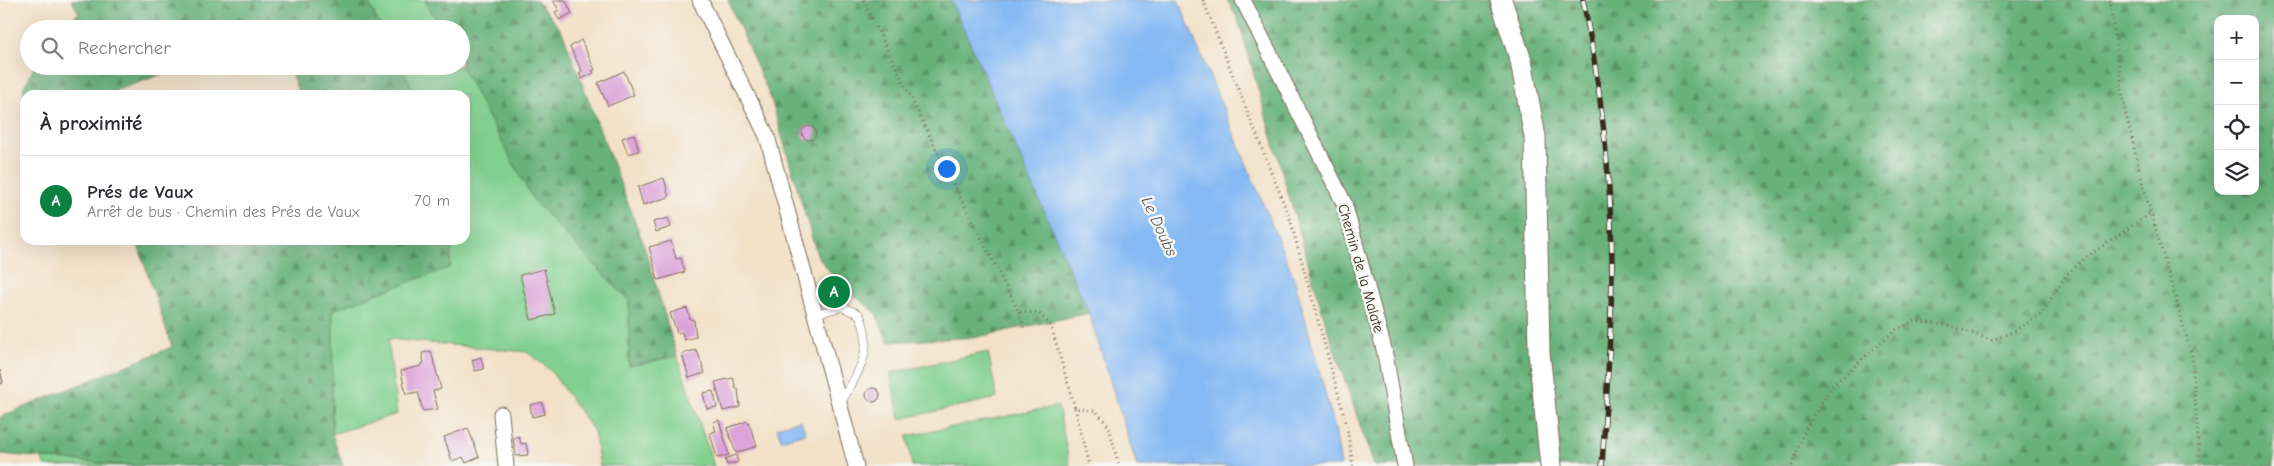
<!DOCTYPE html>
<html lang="fr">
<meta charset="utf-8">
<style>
body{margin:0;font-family:"Comic Neue",sans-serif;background:#f7f7f7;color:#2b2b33}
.controls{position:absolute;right:15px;top:15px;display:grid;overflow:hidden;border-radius:10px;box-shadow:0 5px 20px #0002}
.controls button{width:45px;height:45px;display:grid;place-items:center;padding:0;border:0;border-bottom:1px solid #e1e1e2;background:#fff;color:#2b2b33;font:25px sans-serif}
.you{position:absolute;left:946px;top:168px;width:18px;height:18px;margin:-12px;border:4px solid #fff;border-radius:50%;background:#1a73e8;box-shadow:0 0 0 8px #1a73e833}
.badge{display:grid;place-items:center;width:32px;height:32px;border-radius:50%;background:#0b8043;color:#fff;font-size:16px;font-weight:700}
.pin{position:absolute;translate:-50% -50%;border:2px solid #fff;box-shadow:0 1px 5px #0006}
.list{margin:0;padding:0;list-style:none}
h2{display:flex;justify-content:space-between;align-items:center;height:65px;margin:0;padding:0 20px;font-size:21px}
h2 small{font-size:16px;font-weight:400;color:#7c7c81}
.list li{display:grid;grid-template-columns:32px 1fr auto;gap:15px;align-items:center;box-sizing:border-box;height:90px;padding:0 20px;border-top:1px solid #e1e1e2}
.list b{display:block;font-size:19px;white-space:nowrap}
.list p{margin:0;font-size:16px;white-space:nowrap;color:#7c7c81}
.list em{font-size:16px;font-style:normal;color:#7c7c81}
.icon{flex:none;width:28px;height:28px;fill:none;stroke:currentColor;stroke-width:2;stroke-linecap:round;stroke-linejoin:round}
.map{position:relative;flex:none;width:2274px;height:466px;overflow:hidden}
.search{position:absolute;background:#fff;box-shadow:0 5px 20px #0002;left:20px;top:20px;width:450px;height:55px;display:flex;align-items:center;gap:12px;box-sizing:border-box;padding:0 18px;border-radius:28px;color:#7c7c81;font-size:19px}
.panel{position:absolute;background:#fff;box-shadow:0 5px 20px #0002;left:20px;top:90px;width:450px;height:155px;border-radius:15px}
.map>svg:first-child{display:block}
</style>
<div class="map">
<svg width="2274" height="466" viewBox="0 0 2274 466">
<defs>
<pattern id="forest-firs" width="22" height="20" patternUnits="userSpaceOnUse" patternTransform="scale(1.25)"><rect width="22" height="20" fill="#68b27a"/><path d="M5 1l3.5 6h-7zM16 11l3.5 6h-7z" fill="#579163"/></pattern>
</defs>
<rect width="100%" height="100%" fill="#f6f6f2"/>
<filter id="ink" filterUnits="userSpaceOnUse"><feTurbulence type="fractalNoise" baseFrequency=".02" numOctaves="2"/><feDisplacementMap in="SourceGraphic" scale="10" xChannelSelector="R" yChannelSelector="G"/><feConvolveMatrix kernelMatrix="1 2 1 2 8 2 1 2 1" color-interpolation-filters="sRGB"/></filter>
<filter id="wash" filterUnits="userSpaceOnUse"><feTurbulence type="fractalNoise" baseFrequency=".0096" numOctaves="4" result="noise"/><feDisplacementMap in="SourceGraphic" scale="20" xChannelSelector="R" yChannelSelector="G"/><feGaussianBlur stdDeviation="1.12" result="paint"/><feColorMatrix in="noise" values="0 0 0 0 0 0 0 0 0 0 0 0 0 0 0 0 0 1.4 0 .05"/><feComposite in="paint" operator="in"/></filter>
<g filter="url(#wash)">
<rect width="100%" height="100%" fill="#f3e1c7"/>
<path fill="#81d08f" stroke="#5e7d56" d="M 367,0 L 425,0 L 441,29 L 382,29 Z
M 401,66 L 461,66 L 534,201 L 629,301 L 629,366 L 677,356 L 714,466 L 600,466 L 594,431 L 550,370 L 527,352 L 388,339 L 397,414 L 332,434 L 333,309 L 450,267 L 452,240 L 465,240 L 465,95 L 416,95 Z
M 988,352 L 997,398 L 900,419 L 890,373 Z
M 1058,406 L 1070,466 L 912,466 L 907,436 Z
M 41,458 L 134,466 L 45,466 Z"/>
<path fill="url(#forest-firs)" stroke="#526e4c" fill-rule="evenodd" d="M 71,0 L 367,0 L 382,29 L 60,29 L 79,13 Z
M 425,0 L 536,0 L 562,31 L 644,245 L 677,356 L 629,366 L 629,301 L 534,201 L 461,66 L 461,29 L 441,29 Z
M 728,0 L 951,0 L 1089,313 L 977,337 L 888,342 L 876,313 L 838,282 L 817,255 L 771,99 Z
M 1227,0 L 2274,0 L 2274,466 L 1374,466 L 1327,328 L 1238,19 ZM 2218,19 L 2255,19 L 2255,191 L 2218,191 Z
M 35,66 L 184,66 L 104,95 L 25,95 L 25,158 L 22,141 L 24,87 Z
M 288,66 L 401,66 L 416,95 L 300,95 Z
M 142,240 L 452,240 L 450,267 L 333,310 L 332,434 L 343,466 L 134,466 L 0,454 L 0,417 L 172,347 L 137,242 Z"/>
<path fill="#86baf4" stroke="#607289" d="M 951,0 L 1178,0 L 1294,278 L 1335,429 L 1341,466 L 1137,466 L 1089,313 Z
M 801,420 L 805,433 L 781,440 L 777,427 Z"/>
<g id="blocks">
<path fill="#dca2d9" d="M 553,0 L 565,0 L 572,13 L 559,20 L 555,12 L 559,10 Z
M 581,40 L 595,70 L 592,71 L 594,73 L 582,79 L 579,73 L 582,71 L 570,47 Z
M 624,71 L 634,95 L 608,106 L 598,83 Z
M802 133a7 7 0 1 1 14 0a7 7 0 1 1-14 0Z
M 634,134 L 639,151 L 628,154 L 622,138 Z
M 664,178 L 669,197 L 643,205 L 638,187 Z
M 668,218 L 671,227 L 656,232 L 653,222 Z
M 671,241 L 676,259 L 681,258 L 685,272 L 658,280 L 649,247 Z
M 544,269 L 555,314 L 531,320 L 520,275 Z
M 687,308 L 690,319 L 694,320 L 696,337 L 684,340 L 682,332 L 677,333 L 670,313 Z
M 695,350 L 698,353 L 705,373 L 689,378 L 682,354 Z
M 431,351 L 441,389 L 433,391 L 438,409 L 423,411 L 418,392 L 406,394 L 401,371 L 421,366 L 421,364 L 424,363 L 422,353 Z
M 481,357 L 484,369 L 475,371 L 472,360 Z
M 0,370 L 3,383 L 0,384 Z
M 733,378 L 736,389 L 738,389 L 740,407 L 723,411 L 715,382 Z
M866 395a7 7 0 1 1 14 0a7 7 0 1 1-14 0Z
M 713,391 L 717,407 L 707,409 L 703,393 Z
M 542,402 L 545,414 L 532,417 L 530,405 Z
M 719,420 L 729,455 L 717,458 L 710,433 L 716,431 L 713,422 Z
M 748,421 L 757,446 L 736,453 L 727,428 Z
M 468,428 L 479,457 L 466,463 L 463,457 L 452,461 L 444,437 Z
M 519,436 L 521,444 L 526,443 L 528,455 L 516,456 L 513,438 Z
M 736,455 L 738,462 L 727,465 L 725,459 Z"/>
</g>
</g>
<g filter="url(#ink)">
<use href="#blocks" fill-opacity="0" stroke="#7b6a59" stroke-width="1"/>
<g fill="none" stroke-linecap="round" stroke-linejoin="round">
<g stroke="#7b6a59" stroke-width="9">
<path id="lane" d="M 815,314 L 842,307 L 859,314 C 876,349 858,373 840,404"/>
</g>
<g stroke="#7b6a59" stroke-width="17">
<path id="street" d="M 700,0 L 767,136 L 856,466
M 1243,0 L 1344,203 L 1384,349 L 1405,466
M 501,414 L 506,466"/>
</g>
<g stroke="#7b6a59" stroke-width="23">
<path id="secondary" d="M 1501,0 L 1521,61 L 1535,137 L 1539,352 L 1551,466"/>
</g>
<path stroke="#7b6a59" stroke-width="3" stroke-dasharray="1 4" stroke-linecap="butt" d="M 863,0 L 943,163 L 1019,312 L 1039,313 L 1051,326 L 1075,408 L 1096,411 L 1109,427 L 1119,466
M 1203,0 L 1290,219 L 1346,422 L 1353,466
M 2110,0 L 2124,106 L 2143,185 L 2192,356 L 2200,466
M 1019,312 L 1025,331
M 1075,408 L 1089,466
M 1792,466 L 1803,434 L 1831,387 L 1895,330 L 1915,321 L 1951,326 L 1992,340 L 2015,331 L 2042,313 L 2067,274 L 2086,257 L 2151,213"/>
<use href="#lane" stroke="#fff" stroke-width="8"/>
<use href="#street" stroke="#fff" stroke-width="15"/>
<use href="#secondary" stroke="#fff" stroke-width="21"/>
<g stroke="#3b2a1e" stroke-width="5.5">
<path id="rail" d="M 1583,0 C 1601,87 1611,176 1612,264 C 1612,332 1606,399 1602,466"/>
</g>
<use href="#rail" stroke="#f6f6f2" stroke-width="4" stroke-dasharray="11" stroke-linecap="butt"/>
</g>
</g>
<g text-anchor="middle" stroke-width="5" stroke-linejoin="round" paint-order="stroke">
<g font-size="15" fill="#3b2a1e" stroke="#f6f6f2">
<text transform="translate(1361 268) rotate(74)" y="5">Chemin de la Malate</text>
</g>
<g font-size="16" font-style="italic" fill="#52555e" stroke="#f6f6f2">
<text transform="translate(1160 226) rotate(65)" y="6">Le Doubs</text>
</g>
</g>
</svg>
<div class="controls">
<button>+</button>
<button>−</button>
<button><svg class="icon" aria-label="locate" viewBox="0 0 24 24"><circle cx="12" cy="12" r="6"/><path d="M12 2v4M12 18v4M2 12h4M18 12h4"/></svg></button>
<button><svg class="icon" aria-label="layers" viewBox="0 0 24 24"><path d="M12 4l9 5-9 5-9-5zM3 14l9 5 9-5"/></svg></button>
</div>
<div class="you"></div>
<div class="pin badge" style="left:834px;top:292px">A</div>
<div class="search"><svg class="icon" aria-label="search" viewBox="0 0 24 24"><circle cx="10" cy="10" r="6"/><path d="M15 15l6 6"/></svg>Rechercher</div>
<section class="panel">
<h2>À proximité<small></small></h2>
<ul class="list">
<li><span class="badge">A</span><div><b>Prés de Vaux</b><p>Arrêt de bus · Chemin des Prés de Vaux</p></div><em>70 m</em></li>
</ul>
</section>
</div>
